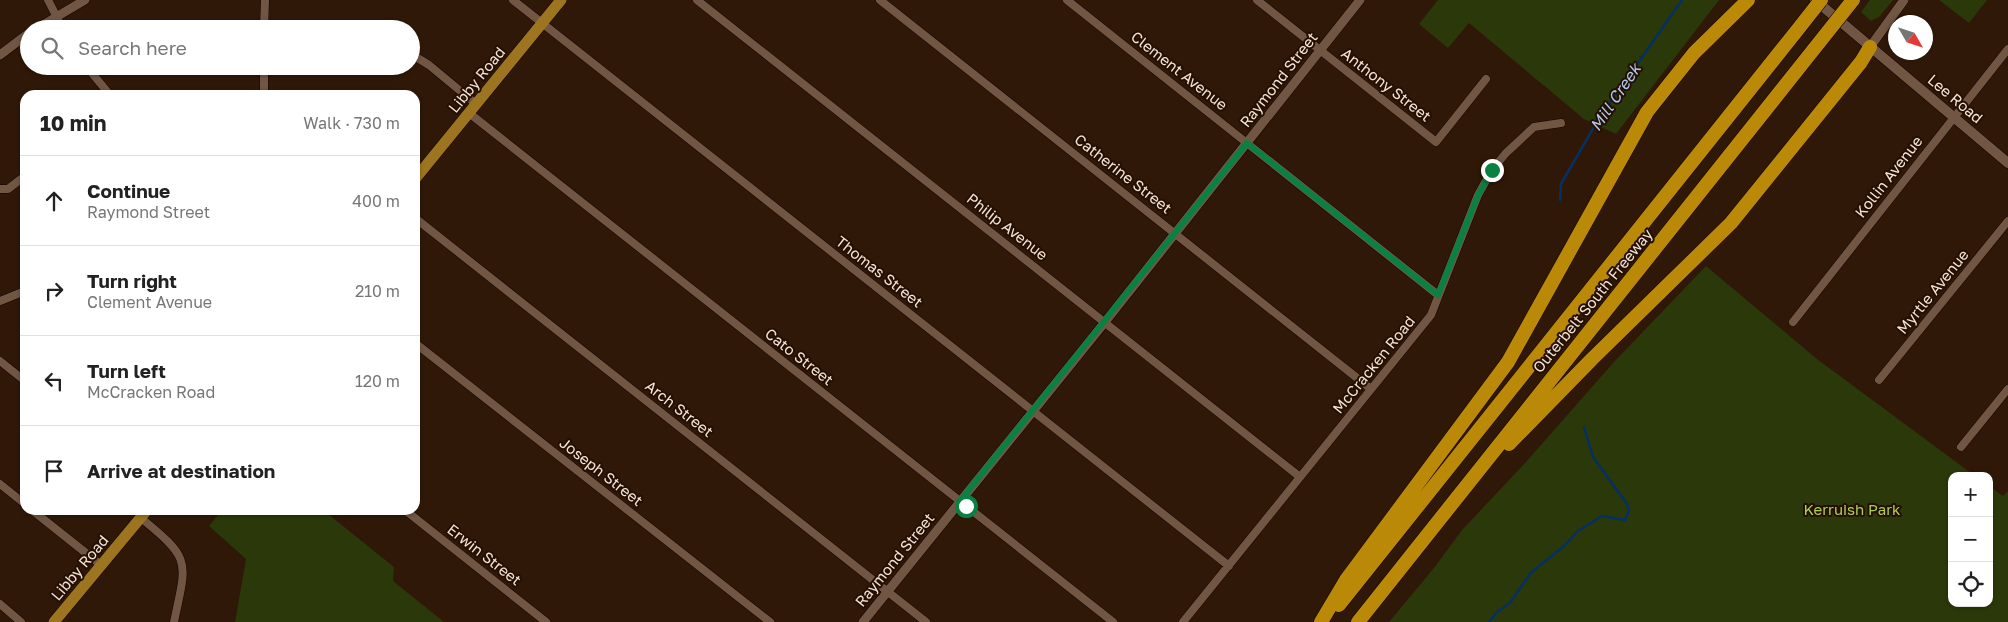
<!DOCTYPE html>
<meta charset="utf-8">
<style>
body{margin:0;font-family:"Golos Text",sans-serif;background:#f2f2f2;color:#222}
.controls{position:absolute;right:15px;bottom:15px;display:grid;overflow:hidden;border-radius:10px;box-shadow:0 1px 4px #0004}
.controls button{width:45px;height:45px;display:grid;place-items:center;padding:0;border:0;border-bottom:1px solid #e0e0e0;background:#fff;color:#222;font:25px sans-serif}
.compass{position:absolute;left:1888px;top:15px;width:45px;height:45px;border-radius:50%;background:#fff;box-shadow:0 1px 4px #0004;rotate:129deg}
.stop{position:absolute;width:15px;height:15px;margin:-11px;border:4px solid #0b8043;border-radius:50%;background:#fff}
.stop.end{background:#0b8043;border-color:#fff;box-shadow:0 1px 5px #0008}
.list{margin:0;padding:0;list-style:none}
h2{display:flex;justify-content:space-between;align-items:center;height:65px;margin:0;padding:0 20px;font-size:21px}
h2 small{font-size:16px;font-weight:400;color:#767676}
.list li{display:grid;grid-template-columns:32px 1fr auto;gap:15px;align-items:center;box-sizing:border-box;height:90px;padding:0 20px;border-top:1px solid #e0e0e0}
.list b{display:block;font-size:19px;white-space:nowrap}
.list p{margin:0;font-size:16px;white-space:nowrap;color:#767676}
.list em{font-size:16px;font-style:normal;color:#767676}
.icon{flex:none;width:28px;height:28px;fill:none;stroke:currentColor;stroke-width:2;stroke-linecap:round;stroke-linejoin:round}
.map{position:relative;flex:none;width:2008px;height:622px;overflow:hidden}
.search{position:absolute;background:#fff;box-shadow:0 1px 4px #0004;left:20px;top:20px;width:400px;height:55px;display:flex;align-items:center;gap:12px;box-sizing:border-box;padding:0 18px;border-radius:28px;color:#767676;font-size:19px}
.panel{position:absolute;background:#fff;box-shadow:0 1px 4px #0004;left:20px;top:90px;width:400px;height:425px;border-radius:15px}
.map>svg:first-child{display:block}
</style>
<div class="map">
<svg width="2008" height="622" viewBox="0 0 2008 622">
<rect width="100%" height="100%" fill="#2f1807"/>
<path fill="#2b3809" d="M 1438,0 L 1719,0 L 1616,134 L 1584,119 L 1469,23 L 1448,48 L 1419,24 Z
M 1870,0 L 1893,0 L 1879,17 L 1871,21 L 1861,12 Z
M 1939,0 L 1987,0 L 1969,23 Z
M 1706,266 L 1817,359 L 1975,476 L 1952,476 L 1952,603 L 1989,603 L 1989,486 L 2003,496 L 2008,491 L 2008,622 L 1389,622 L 1434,568 L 1462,530 L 1526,462 L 1613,363 Z
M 222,510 L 323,510 L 394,567 L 393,581 L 444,622 L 235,622 L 246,559 L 209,526 Z"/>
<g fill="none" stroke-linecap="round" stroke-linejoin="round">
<path stroke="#043064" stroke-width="2.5" d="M 1560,200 L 1561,184 L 1598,120 L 1682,0
M 1489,622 L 1497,612 L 1510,603 L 1530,574 L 1539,566 L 1564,546 L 1578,531 L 1602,516 L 1625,520 L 1629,510 L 1627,504 L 1593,457 L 1584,427"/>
<g stroke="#160300" stroke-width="9">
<path id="minor" d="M 48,0 L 63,29
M 513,0 L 1229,566
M 697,0 L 1300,477
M 880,0 L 1371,389
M 1067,0 L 1438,295
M 1257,0 L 1436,142 L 1486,79
M 264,29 L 265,0
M 303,29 L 330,29
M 411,54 L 429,65 L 476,104
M 86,66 L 110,95
M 264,95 L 264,66
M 469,113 L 1113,622
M 0,189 L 8,189 L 25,176
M 415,218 L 926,622
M 0,301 L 25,291
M 1793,322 L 2008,49
M 415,343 L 770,622
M 0,361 L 25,381
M 1879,380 L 2008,221
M 1961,447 L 2008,389
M 0,484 L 25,504
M 32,510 L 101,565
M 405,510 L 546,622
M 141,518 C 192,560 187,560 174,622
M 0,604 L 21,622
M 1183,622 L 1431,315 L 1478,195 L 1492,170 L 1506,153 L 1534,127 L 1561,123"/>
</g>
<g stroke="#160300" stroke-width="10">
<path id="tertiary" d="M 36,29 L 85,0
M 1870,47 L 1904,0
M 0,55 L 29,33
M 863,622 L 1105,322 L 1360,0"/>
</g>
<g stroke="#160300" stroke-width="11">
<path id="secondary" d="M 1815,0 L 2008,163"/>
</g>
<g stroke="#160300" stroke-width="12">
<path id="primary" d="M 415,179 L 561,0
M 54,622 L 147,510"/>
</g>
<g stroke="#160300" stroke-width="15">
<path id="motorway" d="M 1509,444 L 1592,359 L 1731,223 L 1861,62 L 1870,47
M 1339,605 L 1795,33
M 1321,622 L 1346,580 L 1508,362 L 1647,112 L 1694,53 L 1748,0
M 1358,622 L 1814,49"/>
</g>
<use href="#minor" stroke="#715644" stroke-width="8"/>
<use href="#tertiary" stroke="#715644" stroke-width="9"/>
<use href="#secondary" stroke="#715644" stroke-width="10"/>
<use href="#primary" stroke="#9d7520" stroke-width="11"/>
<use href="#motorway" stroke="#ba8908" stroke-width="14"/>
<g stroke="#160300" stroke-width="15" stroke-linecap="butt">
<path id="motorway-bridge" d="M 1795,33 L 1821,0
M 1814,49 L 1853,0"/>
</g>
<use href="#motorway-bridge" stroke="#ba8908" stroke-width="14"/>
</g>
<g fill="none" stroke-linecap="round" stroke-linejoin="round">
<path stroke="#0b8043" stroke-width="6" d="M 966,506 L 960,501 L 1247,143 L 1438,295 L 1478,195 L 1492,170"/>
</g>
<g text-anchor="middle" stroke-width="4" stroke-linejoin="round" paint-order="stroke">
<g font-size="15" fill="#f3e3d8" stroke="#250f01">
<text transform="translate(1179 71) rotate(38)" y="5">Clement Avenue</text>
<text transform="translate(477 80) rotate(-51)" y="5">Libby Road</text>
<text transform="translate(1279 80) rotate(-52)" y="5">Raymond Street</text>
<text transform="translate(1386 85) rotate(38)" y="5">Anthony Street</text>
<text transform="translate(1955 99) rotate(40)" y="5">Lee Road</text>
<text transform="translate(1123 174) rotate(38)" y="5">Catherine Street</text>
<text transform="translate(1889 177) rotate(-52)" y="5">Kollin Avenue</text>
<text transform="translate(1007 227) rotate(38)" y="5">Philip Avenue</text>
<text transform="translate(879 272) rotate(38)" y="5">Thomas Street</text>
<text transform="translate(1933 292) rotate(-51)" y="5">Myrtle Avenue</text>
<text transform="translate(1593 301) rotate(-51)" y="5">Outerbelt South Freeway</text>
<text transform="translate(799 357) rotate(38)" y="5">Cato Street</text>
<text transform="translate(1374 365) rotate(-51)" y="5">McCracken Road</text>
<text transform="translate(679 409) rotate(38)" y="5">Arch Street</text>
<text transform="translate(601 472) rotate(38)" y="5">Joseph Street</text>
<text transform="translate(484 555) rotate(38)" y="5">Erwin Street</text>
<text transform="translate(895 560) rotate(-51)" y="5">Raymond Street</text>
<text transform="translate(80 568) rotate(-50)" y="5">Libby Road</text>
</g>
<g font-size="15" fill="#aad254" stroke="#250f01">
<text x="1852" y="515">Kerruish Park</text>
</g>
<g font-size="16" font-style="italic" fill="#afcbf3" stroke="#250f01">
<text transform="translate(1615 97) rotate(-56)" y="6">Mill Creek</text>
</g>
</g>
</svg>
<div class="controls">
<button>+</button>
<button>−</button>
<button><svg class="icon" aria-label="locate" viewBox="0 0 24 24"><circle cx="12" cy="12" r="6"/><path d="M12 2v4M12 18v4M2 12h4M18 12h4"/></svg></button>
</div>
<svg class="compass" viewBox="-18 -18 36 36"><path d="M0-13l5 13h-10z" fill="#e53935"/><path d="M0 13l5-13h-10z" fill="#767676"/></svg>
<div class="stop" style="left:966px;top:506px"></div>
<div class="stop end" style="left:1492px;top:170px"></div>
<div class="search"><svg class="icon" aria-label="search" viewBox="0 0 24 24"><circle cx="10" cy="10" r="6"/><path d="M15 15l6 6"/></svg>Search here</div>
<section class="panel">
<h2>10 min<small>Walk · 730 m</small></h2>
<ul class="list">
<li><svg class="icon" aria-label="ahead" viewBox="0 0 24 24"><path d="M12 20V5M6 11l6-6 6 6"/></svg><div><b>Continue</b><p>Raymond Street</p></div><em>400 m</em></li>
<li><svg class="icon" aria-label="right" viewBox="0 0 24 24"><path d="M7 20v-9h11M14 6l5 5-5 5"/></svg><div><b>Turn right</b><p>Clement Avenue</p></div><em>210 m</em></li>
<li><svg class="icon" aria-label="left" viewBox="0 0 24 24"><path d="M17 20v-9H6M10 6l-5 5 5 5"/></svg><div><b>Turn left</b><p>McCracken Road</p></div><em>120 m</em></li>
<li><svg class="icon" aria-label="arrive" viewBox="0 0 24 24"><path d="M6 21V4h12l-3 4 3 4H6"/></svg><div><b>Arrive at destination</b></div></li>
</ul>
</section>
</div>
